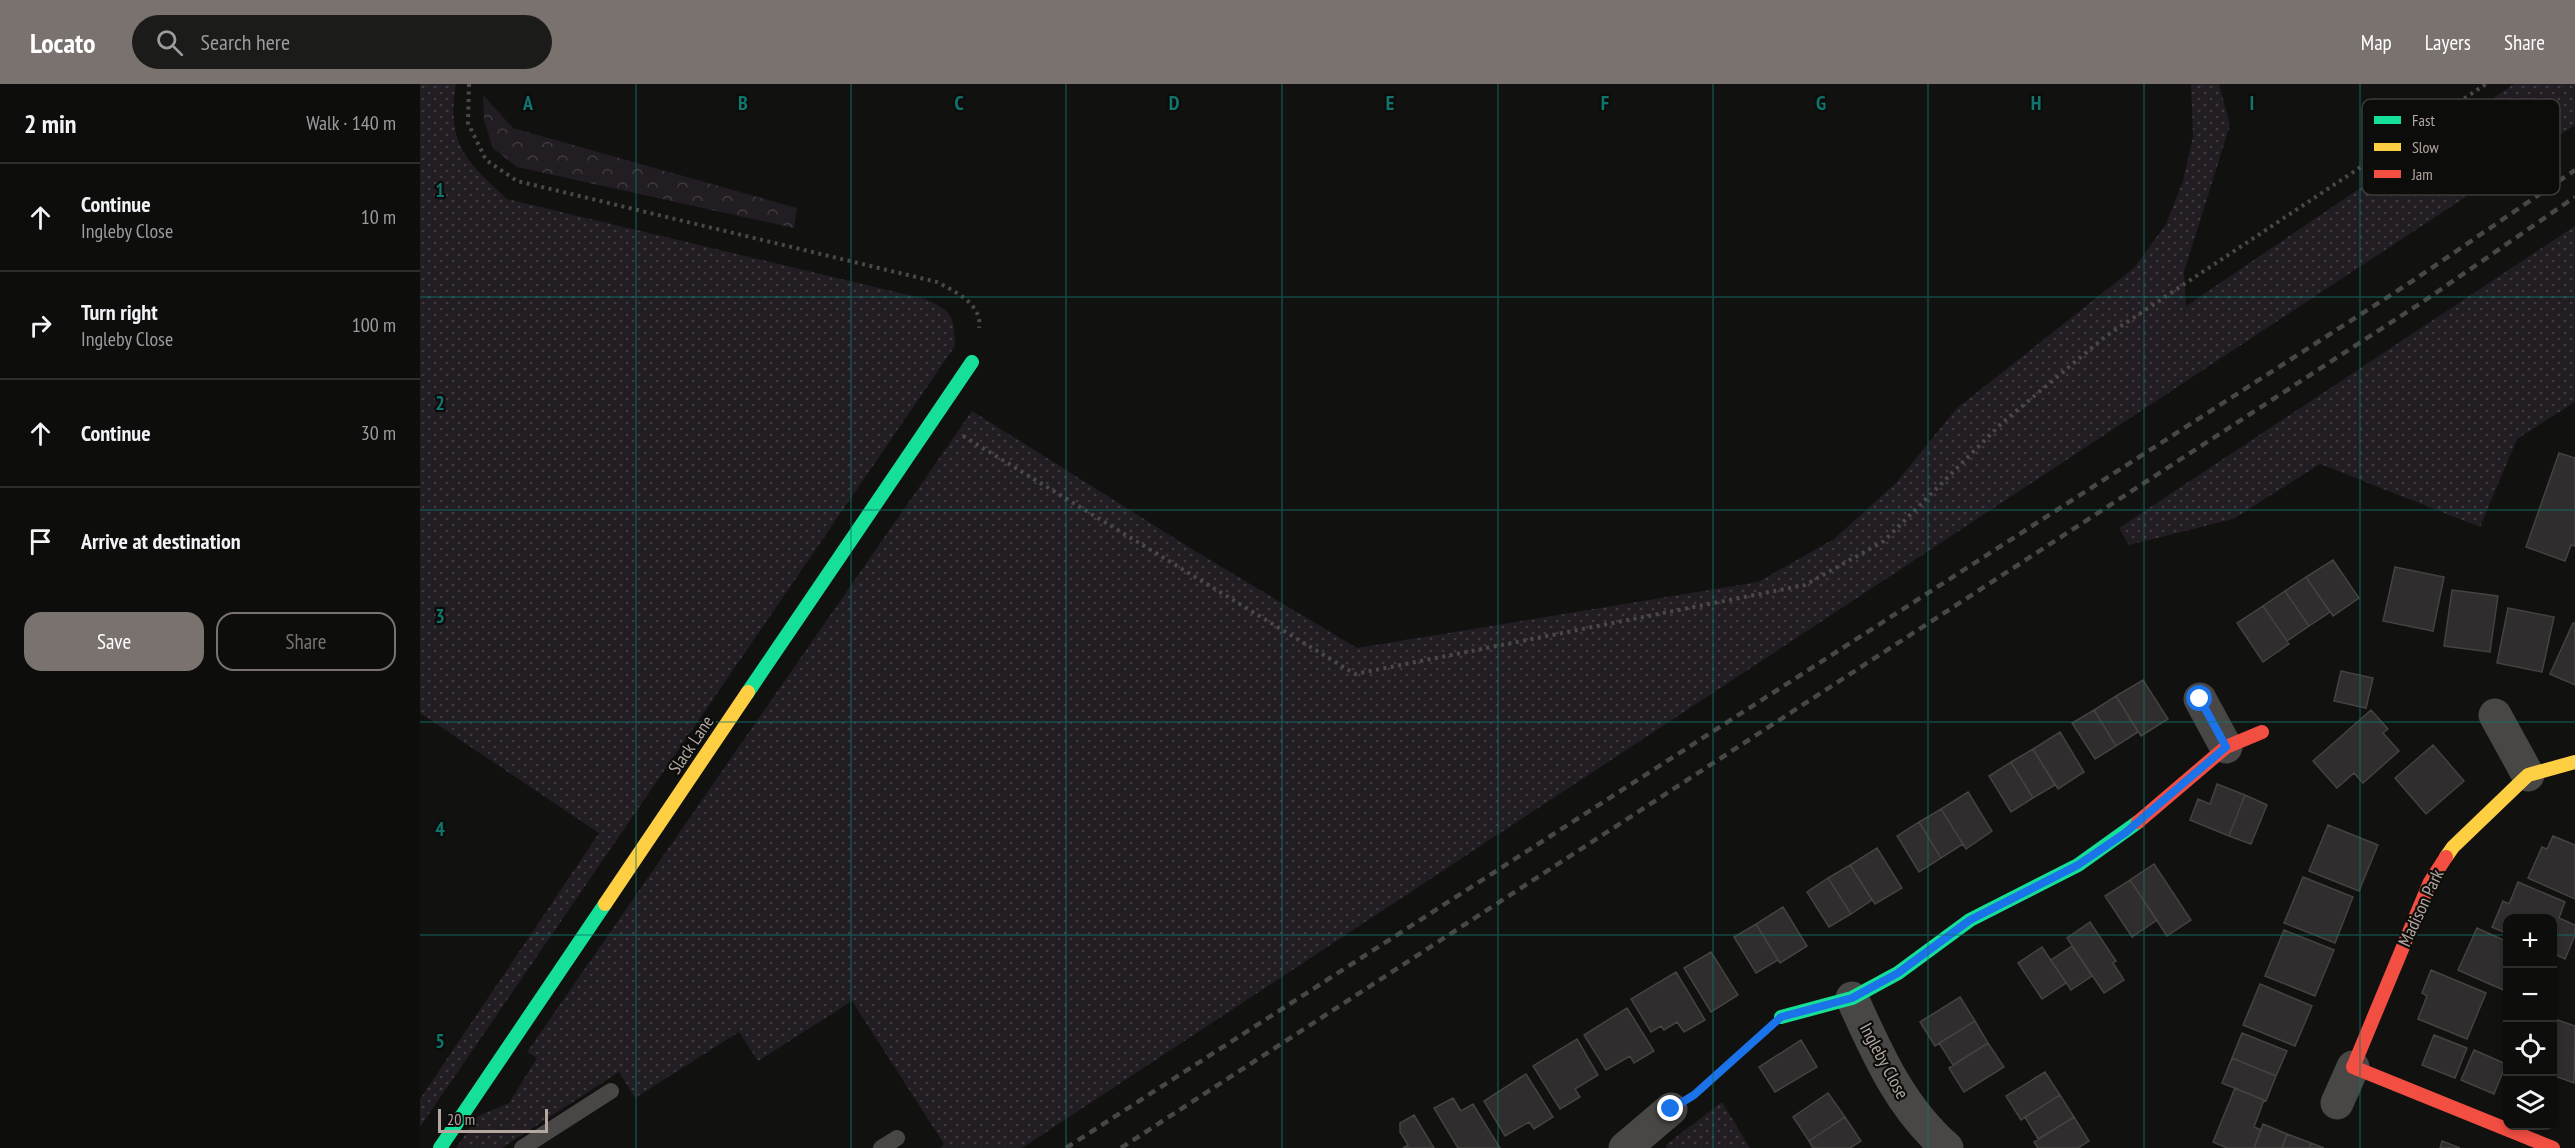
<!DOCTYPE html>
<meta charset="utf-8">
<style>
body{margin:0;font-family:"PT Sans Narrow",sans-serif;background:#1b1b1a;color:#f1f3f6}
.controls{position:absolute;right:18px;bottom:18px;display:grid;overflow:hidden;border-radius:12px;box-shadow:0 3px 9px #0003}
.controls button{width:54px;height:54px;display:grid;place-items:center;padding:0;border:0;border-bottom:2px solid #2d2d2d;background:#0d0d0c;color:#f1f3f6;font:30px sans-serif}
.scale{position:absolute;left:18px;bottom:15px;width:110px;box-sizing:border-box;padding-left:6px;border:3px solid #b3a7a0;border-top:0;font-size:16px;line-height:21px;white-space:nowrap;color:#b3a7a0;-webkit-text-stroke:4px #0c0c0b;paint-order:stroke}
.stop{position:absolute;width:18px;height:18px;margin:-14px;border:4px solid #1a73e8;border-radius:50%;background:#fff}
.stop.end{background:#1a73e8;border-color:#fff;box-shadow:0 2px 6px #0008}
.list{margin:0;padding:0;list-style:none}
h2{display:flex;justify-content:space-between;align-items:center;height:78px;margin:0;padding:0 24px;font-size:26px}
h2 small{font-size:20px;font-weight:400;color:#9a9c9d}
.list li{display:grid;grid-template-columns:39px 1fr auto;gap:18px;align-items:center;box-sizing:border-box;height:108px;padding:0 24px;border-top:2px solid #2d2d2d}
.list b{display:block;font-size:22px;white-space:nowrap}
.list p{margin:0;font-size:20px;white-space:nowrap;color:#9a9c9d}
.list em{font-size:20px;font-style:normal;color:#9a9c9d}
.actions{display:flex;gap:12px;padding:18px 24px}
.actions a{flex:1;padding:14px 0;border:2px solid #7a726e;border-radius:18px;text-align:center;font-size:21px;color:#7a726e}
.actions .main{background:#7a726e;color:#fff}
.icon{flex:none;width:33px;height:33px;fill:none;stroke:currentColor;stroke-width:2;stroke-linecap:round;stroke-linejoin:round}
.map{position:relative;flex:none;width:2155px;height:1064px;overflow:hidden}
header{display:flex;align-items:center;gap:36px;box-sizing:border-box;height:84px;padding:0 30px;background:#7a726e;color:#fff}
header strong{font-size:28px}
nav{display:flex;gap:33px;margin-inline-start:auto;font-size:21px}
.search{width:420px;height:54px;background:#1b1b1a;display:flex;align-items:center;gap:15px;box-sizing:border-box;padding:0 21px;border-radius:33px;color:#9a9c9d;font-size:22px}
main{display:flex}
aside{flex:1;background:#0d0d0c}
.map>svg:first-child{display:block}
</style>
<header>
<strong>Locato</strong>
<div class="search"><svg class="icon" aria-label="search" viewBox="0 0 24 24"><circle cx="10" cy="10" r="6"/><path d="M15 15l6 6"/></svg>Search here</div>
<nav><a>Map</a><a>Layers</a><a>Share</a></nav>
</header>
<main>
<aside>
<h2>2 min<small>Walk · 140 m</small></h2>
<ul class="list">
<li><svg class="icon" aria-label="ahead" viewBox="0 0 24 24"><path d="M12 20V5M6 11l6-6 6 6"/></svg><div><b>Continue</b><p>Ingleby Close</p></div><em>10 m</em></li>
<li><svg class="icon" aria-label="right" viewBox="0 0 24 24"><path d="M7 20v-9h11M14 6l5 5-5 5"/></svg><div><b>Turn right</b><p>Ingleby Close</p></div><em>100 m</em></li>
<li><svg class="icon" aria-label="ahead" viewBox="0 0 24 24"><path d="M12 20V5M6 11l6-6 6 6"/></svg><div><b>Continue</b></div><em>30 m</em></li>
<li><svg class="icon" aria-label="arrive" viewBox="0 0 24 24"><path d="M6 21V4h12l-3 4 3 4H6"/></svg><div><b>Arrive at destination</b></div></li>
</ul>
<div class="actions"><a class="main">Save</a><a>Share</a></div>
</aside>
<div class="map">
<svg width="2155" height="1064" viewBox="0 0 2155 1064">
<defs>
<pattern id="grass-dots" width="8" height="8" patternUnits="userSpaceOnUse" patternTransform="scale(1.5)"><rect width="8" height="8" fill="#221c23"/><path d="M2 2h.1M6 6h.1" fill="none" stroke="#403a40" stroke-width="1.8" stroke-linecap="round"/></pattern>
<pattern id="forest-crowns" width="20" height="18" patternUnits="userSpaceOnUse" patternTransform="scale(1.5)"><rect width="20" height="18" fill="#221c23"/><path d="M2 6a3 3 0 1 1 6 0M12 15a3 3 0 1 1 6 0" fill="none" stroke="#403a40"/></pattern>
</defs>
<rect width="100%" height="100%" fill="#111110"/>
<path fill="url(#grass-dots)" d="M 0,0 L 36,0 C 26,60 46,77 87,115 L 505,215 C 533,227 534,233 535,262 L 0,1043 L 0,1015 L 179,749 L 0,629 Z
M 1771,0 L 1799,0 L 1810,41 L 1764,188 L 1766,222 L 2094,0 L 2155,0 L 2155,41 L 602,1064 L 520,1064 L 524,1060 L 432,917 L 338,977 L 319,948 L 215,1014 L 199,988 L 82,1064 L 36,1064 L 58,1032 L 89,1019 L 117,974 L 107,968 L 552,327 L 775,467 L 937,564 L 1338,498 L 1414,455 L 1476,399 L 1536,325 L 1714,184 L 1746,140 L 1763,97 L 1773,52 Z
M 2155,142 L 2155,318 L 2097,355 L 2060,443 L 1900,380 L 1813,435 L 1709,461 L 1699,444 Z
M 1302,1018 L 1330,1064 L 1246,1064 L 1247,1060 Z"/>
<path fill="url(#forest-crowns)" d="M 63,11 L 93,44 L 377,124 L 374,144 L 97,83 L 73,64 L 64,37 Z"/>
<path fill="#2f2d2d" stroke="#45423f" stroke-width="1.5" d="M 2139,369 L 2155,374 L 2155,462 L 2151,461 L 2145,477 L 2106,463 Z
M 1913,476 L 1939,514 L 1913,532 L 1886,493 Z
M 1975,483 L 2024,493 L 2013,547 L 1963,537 Z
M 1886,493 L 1910,528 L 1889,542 L 1865,507 Z
M 2032,506 L 2078,512 L 2070,568 L 2024,562 Z
M 1865,507 L 1889,542 L 1867,557 L 1843,522 Z
M 1843,522 L 1869,560 L 1843,578 L 1817,539 Z
M 2088,524 L 2134,533 L 2122,588 L 2077,579 Z
M 2153,539 L 2155,539 L 2155,601 L 2130,590 Z
M 1921,587 L 1953,594 L 1946,624 L 1914,617 Z
M 1723,596 L 1748,635 L 1721,652 L 1696,612 Z
M 1696,612 L 1718,648 L 1696,662 L 1674,626 Z
M 1674,626 L 1696,662 L 1675,675 L 1652,639 Z
M 1951,626 L 1968,645 L 1963,649 L 1979,667 L 1943,699 L 1934,689 L 1917,704 L 1893,677 Z
M 1640,648 L 1664,688 L 1638,705 L 1613,665 Z
M 2013,661 L 2044,697 L 2006,730 L 1975,694 Z
M 1613,665 L 1635,701 L 1613,714 L 1591,678 Z
M 1591,678 L 1613,714 L 1591,728 L 1569,692 Z
M 1797,700 L 1825,711 L 1809,752 L 1770,736 L 1778,715 L 1790,720 Z
M 1548,708 L 1572,747 L 1546,765 L 1521,725 Z
M 1825,711 L 1847,721 L 1831,760 L 1809,752 Z
M 1521,725 L 1543,760 L 1521,774 L 1499,738 Z
M 1499,738 L 1521,774 L 1499,788 L 1477,752 Z
M 1908,741 L 1958,761 L 1939,807 L 1889,787 Z
M 2133,752 L 2155,761 L 2155,815 L 2108,794 L 2122,763 L 2127,765 Z
M 1457,764 L 1482,804 L 1455,820 L 1430,781 Z
M 1734,780 L 1771,836 L 1747,852 L 1710,796 Z
M 1430,781 L 1452,816 L 1431,830 L 1408,794 Z
M 1883,793 L 1933,813 L 1915,859 L 1864,839 Z
M 1408,794 L 1431,830 L 1409,843 L 1387,808 Z
M 1710,796 L 1737,836 L 1712,853 L 1685,812 Z
M 2098,798 L 2145,818 L 2139,834 L 2155,841 L 2155,851 L 2145,875 L 2132,869 L 2132,834 L 2088,834 L 2088,850 L 2072,843 L 2083,817 L 2089,820 Z
M 1363,823 L 1387,862 L 1360,879 L 1336,840 Z
M 1670,838 L 1696,877 L 1693,879 L 1704,896 L 1684,909 L 1647,854 Z
M 1336,840 L 1358,876 L 1336,889 L 1314,853 Z
M 2057,844 L 2088,858 L 2088,908 L 2038,886 Z
M 1864,846 L 1914,866 L 1895,912 L 1845,892 Z
M 1652,862 L 1672,892 L 1651,906 L 1631,876 Z
M 1622,863 L 1646,899 L 1622,915 L 1598,879 Z
M 1291,868 L 1318,911 L 1291,928 L 1264,884 Z
M 2011,886 L 2066,909 L 2047,955 L 1998,935 L 2007,912 L 2002,909 Z
M 1256,888 L 1285,936 L 1264,948 L 1257,938 L 1244,946 L 1241,942 L 1231,948 L 1211,915 Z
M 1840,900 L 1892,922 L 1875,962 L 1823,941 Z
M 1540,913 L 1555,937 L 1515,962 L 1500,938 Z
M 1207,924 L 1234,967 L 1214,979 L 1210,972 L 1186,986 L 1164,951 Z
M 2132,934 L 2155,942 L 2154,999 L 2132,991 Z
M 1555,937 L 1568,959 L 1533,981 L 1519,959 Z
M 1822,949 L 1867,967 L 1856,992 L 1812,974 Z
M 2014,951 L 2047,964 L 2035,994 L 2002,981 Z
M 1157,955 L 1178,991 L 1155,1005 L 1160,1013 L 1140,1025 L 1113,982 Z
M 1381,956 L 1397,983 L 1355,1008 L 1339,983 Z
M 1568,959 L 1584,983 L 1544,1008 L 1529,984 Z
M 2054,966 L 2086,980 L 2074,1010 L 2041,996 Z
M 1812,974 L 1856,992 L 1846,1017 L 1802,999 Z
M 1625,988 L 1640,1011 L 1601,1036 L 1586,1012 Z
M 1106,990 L 1133,1033 L 1114,1045 L 1109,1038 L 1085,1052 L 1064,1017 Z
M 1815,1004 L 1844,1016 L 1834,1043 L 1841,1046 L 1834,1064 L 1807,1064 L 1793,1058 Z
M 1408,1009 L 1425,1033 L 1389,1057 L 1373,1033 Z
M 1640,1011 L 1654,1033 L 1618,1055 L 1605,1033 Z
M 1033,1014 L 1041,1027 L 1053,1020 L 1080,1064 L 1038,1064 L 1014,1024 Z
M 994,1031 L 1014,1064 L 983,1064 L 988,1061 L 980,1048 L 980,1039 Z
M 1425,1033 L 1441,1057 L 1430,1064 L 1393,1064 L 1389,1057 Z
M 1654,1033 L 1669,1057 L 1658,1064 L 1618,1064 L 1614,1058 Z
M 1843,1040 L 1867,1050 L 1862,1064 L 1834,1064 Z
M 1867,1050 L 1891,1059 L 1889,1064 L 1862,1064 Z
M 2022,1057 L 2040,1064 L 2020,1064 Z
M 1891,1059 L 1904,1064 L 1889,1064 Z"/>
<g fill="none" stroke-linecap="round" stroke-linejoin="round">
<path stroke="#4b4846" stroke-width="4" stroke-dasharray="3 4.5" stroke-linecap="butt" d="M 49,0 L 48,39 L 66,76 L 97,97 L 517,198 C 534,207 563,220 559,244
M 543,352 L 935,590 L 1385,501 L 1464,457 L 1582,339 L 1686,252 L 2066,0
M 1279,1006 L 1336,955"/>
<path stroke="#494745" stroke-width="16" d="M 102,1064 L 191,1007
M 461,1064 L 477,1054"/>
<path stroke="#494745" stroke-width="33" d="M 1780,615 L 1806,663
M 2075,631 L 2108,691
M 1432,914 C 1457,969 1480,1023 1527,1064
M 1917,1019 L 1933,983
M 1205,1064 L 1251,1025"/>
<path stroke="#16e098" stroke-width="14" d="M 328,608 L 552,278
M 1361,933 L 1432,914 L 1478,889 L 1550,836 L 1658,781 L 1718,738
M 20,1064 L 185,820"/>
<path stroke="#ffcf43" stroke-width="14" d="M 2026,773 L 2033,763 L 2108,691 L 2155,678
M 185,820 L 328,608"/>
<path stroke="#f24e42" stroke-width="14" d="M 1718,738 L 1806,663 L 1842,648
M 2026,773 L 2010,798 L 1933,983 L 2133,1064"/>
<path stroke="#494745" stroke-width="4.5" stroke-dasharray="8 6" stroke-linecap="butt" d="M 646,1064 L 1994,196 L 2155,86
M 701,1064 L 2004,217 L 2155,113"/>
</g>
<g fill="none" stroke-linecap="round" stroke-linejoin="round">
<path stroke="#1a73e8" stroke-width="8" d="M 1251,1025 L 1274,1011 L 1361,933 L 1432,914 L 1478,889 L 1550,836 L 1658,781 L 1705,749 L 1806,663 L 1780,615"/>
</g>
<path fill="none" stroke="#0f766e" stroke-width="1.5" stroke-opacity="0.55" d="M 216,0 L 216,1064M 431,0 L 431,1064M 646,0 L 646,1064M 862,0 L 862,1064M 1078,0 L 1078,1064M 1293,0 L 1293,1064M 1508,0 L 1508,1064M 1724,0 L 1724,1064M 1940,0 L 1940,1064M 0,213 L 2155,213M 0,426 L 2155,426M 0,638 L 2155,638M 0,851 L 2088,851M 2132,851 L 2155,851"/>
<g text-anchor="middle" stroke-width="4.5" stroke-linejoin="round" paint-order="stroke">
<g font-size="18" fill="#b3a7a0" stroke="#0c0c0b">
<text transform="translate(271 661) rotate(-56)" y="6">Slack Lane</text>
<text transform="translate(2001 824) rotate(-65)" y="6">Madison Park</text>
<text transform="translate(1464 977) rotate(62)" y="6">Ingleby Close</text>
</g>
</g>
<rect x="1942" y="15" width="198" height="96" rx="9" fill="#0c0c0b" stroke="#3e3a38" stroke-width="1.5"/>
<rect x="1954" y="32" width="27" height="8" fill="#16e098"/>
<rect x="1954" y="59" width="27" height="8" fill="#ffcf43"/>
<rect x="1954" y="86" width="27" height="8" fill="#f24e42"/>
<g font-size="16" fill="#b3a7a0">
<text x="1992" y="42">Fast</text>
<text x="1992" y="69">Slow</text>
<text x="1992" y="96">Jam</text>
</g>
<g font-size="20" text-anchor="middle" font-weight="bold" fill="#0f766e" stroke="#0c0c0b" stroke-width="4.5" stroke-linejoin="round" paint-order="stroke">
<text x="108" y="26">A</text>
<text x="323" y="26">B</text>
<text x="539" y="26">C</text>
<text x="754" y="26">D</text>
<text x="970" y="26">E</text>
<text x="1185" y="26">F</text>
<text x="1401" y="26">G</text>
<text x="1616" y="26">H</text>
<text x="1832" y="26">I</text>
<text x="20" y="113">1</text>
<text x="20" y="326">2</text>
<text x="20" y="539">3</text>
<text x="20" y="752">4</text>
<text x="20" y="964">5</text>
</g>
</svg>
<div class="controls">
<button>+</button>
<button>−</button>
<button><svg class="icon" aria-label="locate" viewBox="0 0 24 24"><circle cx="12" cy="12" r="6"/><path d="M12 2v4M12 18v4M2 12h4M18 12h4"/></svg></button>
<button><svg class="icon" aria-label="layers" viewBox="0 0 24 24"><path d="M12 4l9 5-9 5-9-5zM3 14l9 5 9-5"/></svg></button>
</div>
<div class="scale">20 m</div>
<div class="stop" style="left:1780px;top:615px"></div>
<div class="stop end" style="left:1251px;top:1025px"></div>
</div>
</main>
